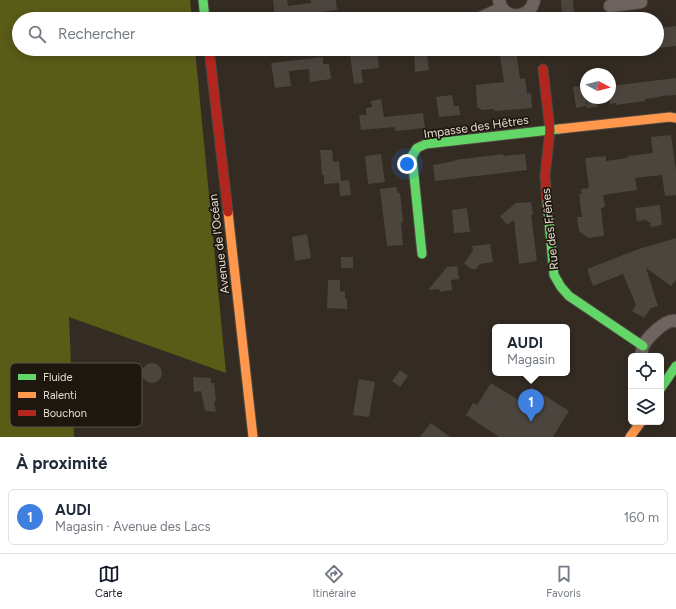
<!DOCTYPE html>
<html lang="fr">
<meta charset="utf-8">
<style>
body{margin:0;font-family:Figtree,sans-serif;background:#f2f2f3;color:#1f2937}
.controls{position:absolute;right:12px;bottom:12px;display:grid;overflow:hidden;border-radius:6px;box-shadow:0 2px 10px #0003}
.controls button{width:36px;height:36px;display:grid;place-items:center;padding:0;border:0;border-bottom:1px solid #e0e1e3;background:#fff;color:#1f2937;font:20px sans-serif}
.compass{position:absolute;left:580px;top:68px;width:36px;height:36px;border-radius:50%;background:#fff;box-shadow:0 2px 10px #0003;rotate:97deg}
.you{position:absolute;left:407px;top:164px;width:14px;height:14px;margin:-10px;border:3px solid #fff;border-radius:50%;background:#1a73e8;box-shadow:0 0 0 6px #1a73e833}
.badge{display:grid;place-items:center;width:26px;height:26px;border-radius:50%;background:#111827;color:#fff;font-size:13px;font-weight:700}
.pin{position:absolute;translate:-50% -33px;filter:drop-shadow(0 1px 2px #0008)}
.pin::after{content:'';position:absolute;top:21px;width:14px;height:12px;background:inherit;clip-path:polygon(0 0,100% 0,50% 100%)}
.popup{position:absolute;left:492px;top:324px;width:78px;height:52px;box-sizing:border-box;display:grid;place-content:center;border-radius:6px;background:#fff;filter:drop-shadow(0 1px 3px #0005);font-size:13px;white-space:nowrap;color:#747a83}
.popup b{font-size:15px;color:#1f2937}
.popup::after{content:'';position:absolute;left:50%;top:100%;margin-left:-8px;border:8px solid transparent;border-top-color:#fff}
.list{margin:0;padding:0;list-style:none}
h2{display:flex;justify-content:space-between;align-items:center;height:52px;margin:0;padding:0 16px;font-size:17px}
h2 small{font-size:13px;font-weight:400;color:#747a83}
.list li{display:grid;grid-template-columns:26px 1fr auto;gap:12px;align-items:center;box-sizing:border-box;height:56px;margin:0 8px 8px;padding:0 8px;border:1px solid #e0e1e3;border-radius:6px}
.list b{display:block;font-size:15px;white-space:nowrap}
.list p{margin:0;font-size:13px;white-space:nowrap;color:#747a83}
.list em{font-size:13px;font-style:normal;color:#747a83}
.icon{flex:none;width:22px;height:22px;fill:none;stroke:currentColor;stroke-width:2;stroke-linecap:round;stroke-linejoin:round}
.map{position:relative;flex:none;width:676px;height:437px;overflow:hidden}
.search{position:absolute;background:#fff;box-shadow:0 2px 10px #0003;left:12px;right:12px;top:12px;height:44px;display:flex;align-items:center;gap:10px;box-sizing:border-box;padding:0 14px;border-radius:22px;color:#747a83;font-size:15px}
.sheet{height:116px;background:#fff}
nav{display:flex;justify-content:space-around;align-items:center;box-sizing:border-box;height:56px;border-top:1px solid #e0e1e3;background:#fff;font-size:11px;color:#747a83}
nav a{display:grid;justify-items:center;gap:2px}
nav .on{color:#111827}
.map>svg:first-child{display:block}
</style>
<div class="map">
<svg width="676" height="437" viewBox="0 0 676 437">
<rect width="100%" height="100%" fill="#342c23"/>
<path fill="#595c17" d="M 0,0 L 190,0 L 192,19 L 19,19 L 19,49 L 195,49 L 226,373 L 69,317 L 74,437 L 0,437 Z"/>
<path fill="#4c453e" d="M 273,0 L 287,0 L 288,6 L 311,3 L 311,0 L 336,0 L 337,10 L 275,18 Z
M 561,0 L 573,0 L 574,12 L 562,14 Z
M 676,26 L 676,46 L 658,48 L 657,28 Z
M 414,49 L 426,49 L 429,70 L 415,72 Z
M 499,49 L 516,49 L 520,79 L 525,78 L 527,94 L 531,93 L 532,108 L 494,111 L 494,109 L 482,110 L 477,107 L 476,85 L 504,82 Z
M 377,51 L 379,68 L 361,70 L 363,83 L 354,84 L 350,54 Z
M 323,57 L 323,64 L 329,64 L 331,79 L 310,82 L 309,69 L 289,71 L 291,86 L 275,88 L 271,63 Z
M 676,78 L 676,95 L 660,96 L 660,97 L 645,99 L 645,101 L 616,105 L 616,103 L 610,104 L 610,86 Z
M 586,85 L 586,106 L 576,108 L 573,87 Z
M 452,95 L 454,106 L 459,106 L 460,115 L 439,117 L 436,97 Z
M 588,98 L 596,98 L 597,107 L 586,108 Z
M 381,99 L 384,117 L 423,113 L 425,128 L 395,131 L 395,127 L 361,130 L 359,115 L 366,115 L 366,108 L 372,107 L 371,101 Z
M 671,135 L 676,170 L 676,195 L 665,196 L 662,175 L 635,178 L 637,190 L 603,195 L 605,207 L 601,208 L 604,236 L 588,238 L 579,231 L 577,217 L 582,217 L 579,194 L 582,194 L 581,189 L 589,188 L 585,158 L 606,156 L 606,161 L 628,158 L 628,156 L 653,153 L 651,137 Z
M 320,150 L 332,150 L 333,162 L 339,161 L 341,181 L 349,180 L 351,195 L 340,196 L 339,183 L 324,184 L 324,175 L 322,175 Z
M 381,154 L 385,182 L 368,184 L 365,156 Z
M 503,154 L 503,156 L 525,154 L 527,170 L 435,181 L 433,165 L 455,161 L 455,160 Z
M 396,187 L 398,193 L 400,193 L 403,222 L 401,222 L 403,245 L 387,246 L 380,189 Z
M 531,202 L 533,215 L 531,215 L 537,261 L 519,264 L 514,220 L 507,225 L 500,216 L 516,203 Z
M 660,205 L 662,225 L 651,227 L 650,222 L 647,222 L 647,220 L 637,221 L 635,208 Z
M 467,208 L 470,232 L 454,233 L 452,210 Z
M 307,234 L 311,258 L 295,261 L 292,237 Z
M 676,238 L 676,280 L 671,286 L 646,268 L 658,306 L 651,308 L 644,318 L 632,311 L 636,305 L 623,274 L 593,286 L 587,269 L 639,249 Z
M 490,244 L 493,262 L 480,264 L 476,269 L 471,269 L 464,263 L 473,251 L 472,246 Z
M 341,257 L 353,257 L 353,268 L 341,268 Z
M 457,266 L 459,279 L 451,280 L 452,290 L 440,292 L 439,289 L 428,290 L 447,267 Z
M 328,280 L 340,280 L 340,291 L 345,292 L 345,299 L 347,299 L 347,309 L 327,308 Z
M142 373a10 10 0 1 1 20 0a10 10 0 1 1-20 0Z
M 400,370 L 408,376 L 400,387 L 392,381 Z
M 193,377 L 211,378 L 211,383 L 214,383 L 216,401 L 214,402 L 216,412 L 205,411 L 201,391 L 194,392 Z
M 359,379 L 375,382 L 369,417 L 353,415 Z
M 491,383 L 522,402 L 531,387 L 569,411 L 553,437 L 499,437 L 466,415 L 473,403 L 477,405 Z
M 431,423 L 450,437 L 420,437 Z"/>
<g fill="none" stroke-linecap="round" stroke-linejoin="round">
<g stroke="#4f4840" stroke-width="14">
<path id="street" d="M 499,0 C 502,21 531,20 534,0
M 610,6 L 641,2
M 478,19 L 502,8
M 641,356 C 642,353 642,349 643,346 C 647,338 666,318 676,321"/>
</g>
<g stroke="#4f4840" stroke-width="11">
<path id="fast" d="M 203,0 L 205,19
M 547,201 L 554,275 L 561,287 L 569,296 L 643,346
M 422,254 L 412,156 L 417,148 L 426,144 L 559,129
M 661,388 L 676,366"/>
</g>
<g stroke="#4f4840" stroke-width="11">
<path id="slow" d="M 559,129 L 670,117 L 676,118
M 228,212 L 253,437
M 630,437 L 641,422"/>
</g>
<g stroke="#4f4840" stroke-width="11">
<path id="jam" d="M 209,49 L 228,212
M 543,69 L 550,130 L 545,176 L 547,201"/>
</g>
<use href="#street" stroke="#6f6460" stroke-width="12"/>
<use href="#fast" stroke="#63d668" stroke-width="9"/>
<use href="#slow" stroke="#ff974d" stroke-width="9"/>
<use href="#jam" stroke="#b3261e" stroke-width="9"/>
</g>
<g text-anchor="middle" stroke-width="3.5" stroke-linejoin="round" paint-order="stroke">
<g font-size="12" fill="#e5dbd0" stroke="#1e170f">
<text transform="translate(476 127) rotate(-8)" y="4">Impasse des Hêtres</text>
<text transform="translate(550 229) rotate(-96)" y="4">Rue des Frênes</text>
<text transform="translate(219 244) rotate(-97)" y="4">Avenue de l'Océan</text>
</g>
</g>
<rect x="10" y="363" width="132" height="64" rx="6" fill="#1e170f" stroke="#5a5249" stroke-width="1"/>
<rect x="18" y="374" width="18" height="6" fill="#63d668"/>
<rect x="18" y="392" width="18" height="6" fill="#ff974d"/>
<rect x="18" y="410" width="18" height="6" fill="#b3261e"/>
<g font-size="11" fill="#e5dbd0">
<text x="43" y="381">Fluide</text>
<text x="43" y="399">Ralenti</text>
<text x="43" y="417">Bouchon</text>
</g>
</svg>
<div class="controls">
<button><svg class="icon" aria-label="locate" viewBox="0 0 24 24"><circle cx="12" cy="12" r="6"/><path d="M12 2v4M12 18v4M2 12h4M18 12h4"/></svg></button>
<button><svg class="icon" aria-label="layers" viewBox="0 0 24 24"><path d="M12 4l9 5-9 5-9-5zM3 14l9 5 9-5"/></svg></button>
</div>
<svg class="compass" viewBox="-18 -18 36 36"><path d="M0-13l5 13h-10z" fill="#e53935"/><path d="M0 13l5-13h-10z" fill="#747a83"/></svg>
<div class="you"></div>
<div class="pin badge" style="left:531px;top:422px;background:#3f7fe0">1</div>
<div class="popup"><b>AUDI</b>Magasin</div>
<div class="search"><svg class="icon" aria-label="search" viewBox="0 0 24 24"><circle cx="10" cy="10" r="6"/><path d="M15 15l6 6"/></svg>Rechercher</div>
</div>
<section class="sheet">
<h2>À proximité<small></small></h2>
<ul class="list">
<li><span class="badge" style="background:#3f7fe0">1</span><div><b>AUDI</b><p>Magasin · Avenue des Lacs</p></div><em>160 m</em></li>
</ul>
</section>
<nav>
<a class="on"><svg class="icon" aria-label="map" viewBox="0 0 24 24"><path d="M3 6l6-2 6 2 6-2v14l-6 2-6-2-6 2zM9 4v14M15 6v14"/></svg>Carte</a>
<a><svg class="icon" aria-label="directions" viewBox="0 0 24 24"><path d="M12 3l9 9-9 9-9-9zM9 14v-3h6M13 9l2 2-2 2"/></svg>Itinéraire</a>
<a><svg class="icon" aria-label="saved" viewBox="0 0 24 24"><path d="M7 4h10v16l-5-4-5 4z"/></svg>Favoris</a>
</nav>
